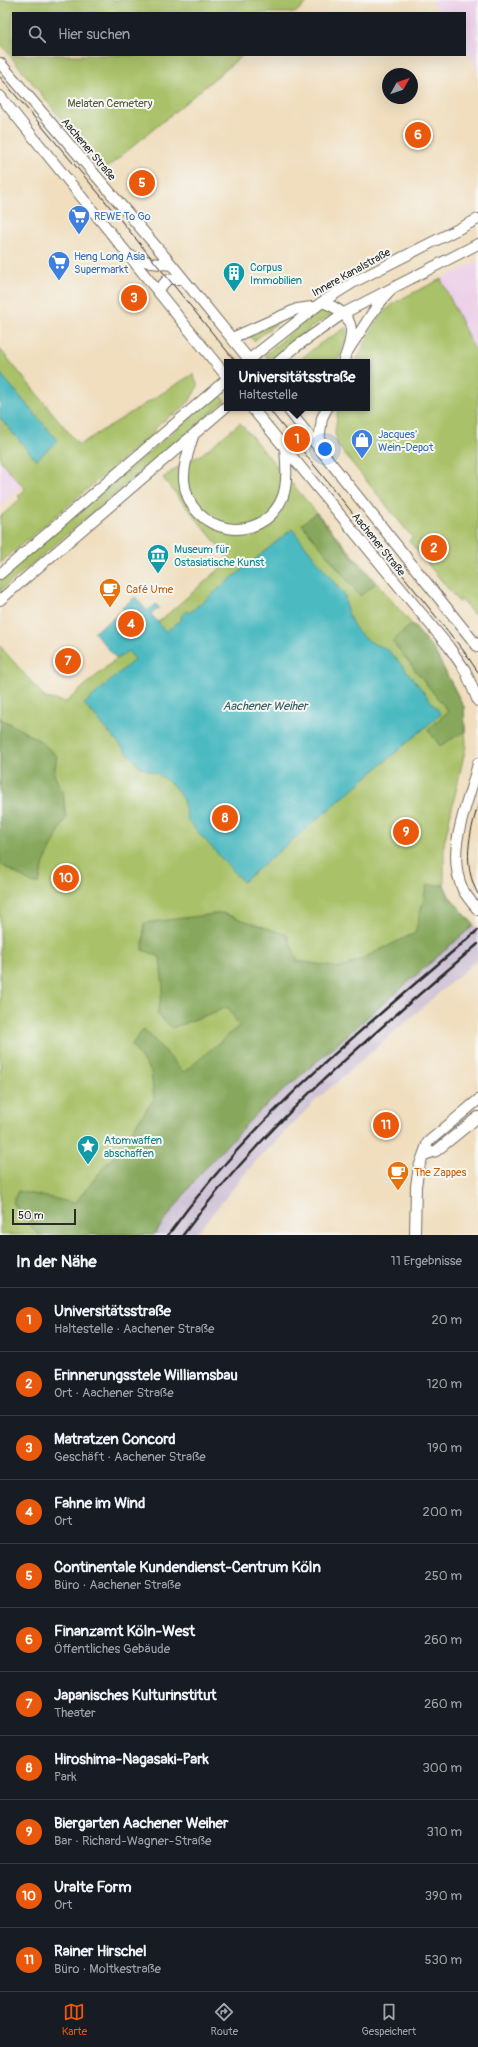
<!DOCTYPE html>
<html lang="de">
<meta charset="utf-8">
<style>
body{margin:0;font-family:Pangolin,sans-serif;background:#242831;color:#f1f3f6}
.compass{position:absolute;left:382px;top:68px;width:36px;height:36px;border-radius:50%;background:#171b24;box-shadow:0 4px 16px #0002;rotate:50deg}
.scale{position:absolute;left:12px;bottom:10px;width:64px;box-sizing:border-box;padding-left:4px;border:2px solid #2b2b2b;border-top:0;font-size:11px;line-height:14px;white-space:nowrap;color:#2b2b2b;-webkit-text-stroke:3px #f6f6f2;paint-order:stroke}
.you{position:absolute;left:325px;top:449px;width:14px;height:14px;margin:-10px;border:3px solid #fff;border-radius:50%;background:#1a73e8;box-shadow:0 0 0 6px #1a73e833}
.badge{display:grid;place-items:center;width:26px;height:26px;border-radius:50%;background:#ea580c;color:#fff;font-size:13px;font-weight:700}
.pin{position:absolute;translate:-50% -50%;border:2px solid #fff;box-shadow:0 1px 4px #0006}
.popup{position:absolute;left:224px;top:359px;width:146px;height:52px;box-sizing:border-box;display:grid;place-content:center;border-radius:0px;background:#171b24;filter:drop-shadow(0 1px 3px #0005);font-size:13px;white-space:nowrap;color:#9ea1a6}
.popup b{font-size:15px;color:#f1f3f6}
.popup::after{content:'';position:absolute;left:50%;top:100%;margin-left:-8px;border:8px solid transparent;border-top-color:#171b24}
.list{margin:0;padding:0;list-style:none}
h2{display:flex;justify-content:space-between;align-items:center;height:52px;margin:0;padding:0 16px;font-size:17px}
h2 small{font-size:13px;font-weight:400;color:#9ea1a6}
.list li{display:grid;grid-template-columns:26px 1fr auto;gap:12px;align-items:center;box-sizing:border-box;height:64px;padding:0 16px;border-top:1px solid #363941}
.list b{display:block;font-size:15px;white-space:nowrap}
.list p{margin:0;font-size:13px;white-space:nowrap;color:#9ea1a6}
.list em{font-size:13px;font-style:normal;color:#9ea1a6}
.icon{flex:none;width:22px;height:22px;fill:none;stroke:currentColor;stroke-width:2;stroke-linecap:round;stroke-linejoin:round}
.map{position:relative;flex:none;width:478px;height:1235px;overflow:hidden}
.search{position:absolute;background:#171b24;box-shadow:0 4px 16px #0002;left:12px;right:12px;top:12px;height:44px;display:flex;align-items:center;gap:10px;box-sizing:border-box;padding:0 14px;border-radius:0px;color:#9ea1a6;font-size:15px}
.sheet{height:756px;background:#171b24}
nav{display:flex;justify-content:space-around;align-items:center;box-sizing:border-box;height:56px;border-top:1px solid #363941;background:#171b24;font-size:11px;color:#9ea1a6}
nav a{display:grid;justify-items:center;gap:2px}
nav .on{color:#ea580c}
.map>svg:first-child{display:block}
</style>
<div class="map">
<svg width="478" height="1235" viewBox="0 0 478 1235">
<rect width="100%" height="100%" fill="#f6f6f2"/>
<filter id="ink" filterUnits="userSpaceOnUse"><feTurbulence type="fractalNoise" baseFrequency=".025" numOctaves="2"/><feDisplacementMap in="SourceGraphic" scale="8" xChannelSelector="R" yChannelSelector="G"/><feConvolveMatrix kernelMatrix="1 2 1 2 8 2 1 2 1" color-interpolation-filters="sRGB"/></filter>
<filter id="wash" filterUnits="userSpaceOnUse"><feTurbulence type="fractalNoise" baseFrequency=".012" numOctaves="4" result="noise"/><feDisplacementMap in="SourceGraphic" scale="16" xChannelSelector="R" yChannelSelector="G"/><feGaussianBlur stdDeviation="0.9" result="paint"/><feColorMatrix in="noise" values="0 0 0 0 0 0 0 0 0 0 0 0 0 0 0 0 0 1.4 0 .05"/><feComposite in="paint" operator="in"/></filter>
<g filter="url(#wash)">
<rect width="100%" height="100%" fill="#f0debe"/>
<path fill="#edd1e9" d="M 431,0 L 478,0 L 478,74 L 473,61 L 465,49 L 465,13 L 440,13 Z
M 478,261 L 478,350 L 473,347 L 441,279 Z
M 0,460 L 22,486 L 0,507 Z"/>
<path fill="#ccbfd4" d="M 474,925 L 478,929 L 478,959 L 316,1100 L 254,1163 L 195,1235 L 154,1235 L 197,1177 L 255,1115 Z"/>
<path fill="#a9c167" stroke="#6a7649" d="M 0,0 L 310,0 L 295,13 L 13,13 L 13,55 L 243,55 L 103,171 L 0,43 Z
M 441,279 L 473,347 L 478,350 L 478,610 L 473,614 L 462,600 L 459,602 L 409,541 L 412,537 L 338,446 L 335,433 L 338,408 L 367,408 L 367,362 L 356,362 C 364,346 372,324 385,311 C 399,297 423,289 441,279 Z
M 328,309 L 334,313 L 313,326 L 270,361 L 265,355 C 277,345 315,310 328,309 Z
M 281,320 L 254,341 L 249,335 Z
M 347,327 L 345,343 L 337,362 L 297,362 L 321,343 Z
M 0,349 L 79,445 L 193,374 L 198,386 L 189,402 L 174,416 L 172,414 L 154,429 L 156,431 L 0,563 L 0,517 L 20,499 L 18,496 L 25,489 L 0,460 Z
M 219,393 L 225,401 L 0,591 L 0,580 L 12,568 Z
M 240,423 L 434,650 L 464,707 L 466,746 L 444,844 L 444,885 L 449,896 L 474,925 L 255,1115 L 197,1177 L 154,1235 L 0,1235 L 0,646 L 45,698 L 66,702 L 230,560 L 163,478 L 176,468 L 202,454 Z"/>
<path fill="#86a75c" stroke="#586944" d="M 316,513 L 375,584 L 360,596 L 302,524 Z
M 412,624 L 434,650 L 464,707 L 465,731 L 440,746 L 428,730 L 448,711 L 392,641 Z
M 0,718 L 40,741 L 57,756 L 54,775 L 63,792 L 66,817 L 44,863 L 39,883 L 33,884 L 0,864 Z
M 427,885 L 444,885 L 449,896 L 474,925 L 255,1115 L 197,1177 L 154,1235 L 38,1235 L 13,1203 L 18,1191 L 75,1203 L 109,1161 L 124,1147 L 130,1133 L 154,1099 L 151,1072 L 131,1045 L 144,1029 L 184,1072 L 239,1026 L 228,1007 L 172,1028 L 157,1014 L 163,989 L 160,957 L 143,950 L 144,923 L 222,913 L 287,935 L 298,961 L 342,968 L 415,933 Z"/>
<path fill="#4bbac1" stroke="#3b7276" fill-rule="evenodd" d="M 0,373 L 58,441 L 36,460 L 0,418 Z
M 292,529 L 345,596 C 346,615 354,632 371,642 C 377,646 386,647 390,652 C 408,671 424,693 441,714 L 243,882 L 188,821 L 183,800 L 173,785 L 158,774 L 140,767 L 84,704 L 135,659 L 128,651 L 117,659 L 94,632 L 124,611 L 122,608 L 135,597 L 147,611 L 156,604 L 159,608 L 151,614 L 166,632 L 182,619 L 181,616 L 187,611 L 189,613 ZM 129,616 L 135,623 L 126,631 L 120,623 Z"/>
</g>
<g filter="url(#ink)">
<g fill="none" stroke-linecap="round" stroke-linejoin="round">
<g stroke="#706a5e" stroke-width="12">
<path id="primary" d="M 0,63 L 172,265 L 251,362
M 0,96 L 227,377
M 131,256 L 151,263 L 172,265
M 158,290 L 168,279 L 183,279
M 322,302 C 356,314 356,331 343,362
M 232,338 L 297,309 L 312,307
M 347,352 L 377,306 L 391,290
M 246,362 L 322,302 L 354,282 L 478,219
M 278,362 L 297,346 L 344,313 L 478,244
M 252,408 L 449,647 L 465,670 L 478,701
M 287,408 L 478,647
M 193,436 C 189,450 183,465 184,480 C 188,535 263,548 283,496 C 288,481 286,463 285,448
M 318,448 L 322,418 L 327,408
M 0,574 L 227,379
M 0,600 L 227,406
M 478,763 C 469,804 444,849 463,890 C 467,897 473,904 478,910
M 424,1155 L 436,1151 L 478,1117
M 415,1235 L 416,1186 L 419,1167 L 428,1142 L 478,1100"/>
</g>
<use href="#primary" stroke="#fff" stroke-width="10"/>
<path stroke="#2b2b2b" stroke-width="1" d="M 0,77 L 101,196 L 236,362
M 268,408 L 463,650 L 478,672
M 478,805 C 469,835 462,865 478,894"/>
<path stroke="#2b2b2b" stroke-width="2.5" d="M 168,1235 C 255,1114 366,1026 478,930
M 183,1235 C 265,1123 373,1034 478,944"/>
</g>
</g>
<defs>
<g id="supermarket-pin" transform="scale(1.15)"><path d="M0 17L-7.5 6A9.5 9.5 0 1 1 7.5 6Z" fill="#3f7fe0" stroke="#f6f6f2"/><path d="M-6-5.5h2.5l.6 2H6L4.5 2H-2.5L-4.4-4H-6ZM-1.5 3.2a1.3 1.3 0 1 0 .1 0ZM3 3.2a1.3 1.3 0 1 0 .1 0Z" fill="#fff"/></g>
<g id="building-pin" transform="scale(1.15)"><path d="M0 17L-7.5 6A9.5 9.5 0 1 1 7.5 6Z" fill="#0f9aa8" stroke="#f6f6f2"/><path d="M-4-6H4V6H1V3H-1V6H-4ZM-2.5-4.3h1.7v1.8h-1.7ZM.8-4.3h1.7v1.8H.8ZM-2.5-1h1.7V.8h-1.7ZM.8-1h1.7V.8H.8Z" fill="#fff"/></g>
<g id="shop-pin" transform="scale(1.15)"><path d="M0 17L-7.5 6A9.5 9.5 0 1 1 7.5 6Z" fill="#3f7fe0" stroke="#f6f6f2"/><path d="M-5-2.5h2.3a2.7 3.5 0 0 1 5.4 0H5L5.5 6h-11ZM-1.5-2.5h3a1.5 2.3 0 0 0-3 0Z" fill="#fff"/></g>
<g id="museum-pin" transform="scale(1.15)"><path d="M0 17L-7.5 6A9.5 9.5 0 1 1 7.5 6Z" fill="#0f9aa8" stroke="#f6f6f2"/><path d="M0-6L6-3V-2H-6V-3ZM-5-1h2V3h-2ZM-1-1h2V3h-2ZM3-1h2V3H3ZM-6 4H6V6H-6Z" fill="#fff"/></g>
<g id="cafe-pin" transform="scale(1.15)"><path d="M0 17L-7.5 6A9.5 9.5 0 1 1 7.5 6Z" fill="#e8710a" stroke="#f6f6f2"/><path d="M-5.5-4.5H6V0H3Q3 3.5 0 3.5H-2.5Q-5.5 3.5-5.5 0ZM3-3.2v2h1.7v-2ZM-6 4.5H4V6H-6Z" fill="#fff"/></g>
<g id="sight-pin" transform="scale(1.15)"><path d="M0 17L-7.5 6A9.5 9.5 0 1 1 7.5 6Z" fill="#0f9aa8" stroke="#f6f6f2"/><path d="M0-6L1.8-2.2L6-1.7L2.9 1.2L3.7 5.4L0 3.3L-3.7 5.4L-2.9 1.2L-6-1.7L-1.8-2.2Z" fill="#fff"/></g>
</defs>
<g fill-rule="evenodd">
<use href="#supermarket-pin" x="79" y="216"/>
<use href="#supermarket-pin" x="59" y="262"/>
<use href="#building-pin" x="234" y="273"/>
<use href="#shop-pin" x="362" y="440"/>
<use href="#museum-pin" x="158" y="555"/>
<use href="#cafe-pin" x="110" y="589"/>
<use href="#sight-pin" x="88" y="1146"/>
<use href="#cafe-pin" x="398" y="1172"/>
</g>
<g text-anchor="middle" stroke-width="4" stroke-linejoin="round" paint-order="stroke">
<g font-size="11" fill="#51583d" stroke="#f6f6f2">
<text x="110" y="107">Melaten Cemetery</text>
</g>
<g font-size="11" fill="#2b2b2b" stroke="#f6f6f2">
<text transform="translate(89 149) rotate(50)" y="4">Aachener Straße</text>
<text transform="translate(351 272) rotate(-29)" y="4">Innere Kanalstraße</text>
<text transform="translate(379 544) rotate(51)" y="4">Aachener Straße</text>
</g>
<g font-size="11" fill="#366cbe" stroke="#f6f6f2" text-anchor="start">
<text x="94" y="220">REWE To Go</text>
<text x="74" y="260">Heng Long Asia<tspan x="74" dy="13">Supermarkt</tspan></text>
<text x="378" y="438">Jacques'<tspan x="378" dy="13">Wein-Depot</tspan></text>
</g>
<g font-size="11" fill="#0d838f" stroke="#f6f6f2" text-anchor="start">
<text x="250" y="271">Corpus<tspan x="250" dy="13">Immobilien</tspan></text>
<text x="174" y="553">Museum für<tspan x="174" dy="13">Ostasiatische Kunst</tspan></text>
<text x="104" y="1144">Atomwaffen<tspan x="104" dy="13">abschaffen</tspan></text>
</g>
<g font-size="11" fill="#c56008" stroke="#f6f6f2" text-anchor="start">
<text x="126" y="593">Café Ume</text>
<text x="414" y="1176">The Zappes</text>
</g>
<g font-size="12" font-style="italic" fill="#365d60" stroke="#f6f6f2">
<text x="265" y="710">Aachener Weiher</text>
</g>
</g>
</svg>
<svg class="compass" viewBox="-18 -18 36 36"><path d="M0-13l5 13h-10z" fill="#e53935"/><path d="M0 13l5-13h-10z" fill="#9ea1a6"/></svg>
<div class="scale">50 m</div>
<div class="you"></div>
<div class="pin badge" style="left:297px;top:439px">1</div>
<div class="popup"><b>Universitätsstraße</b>Haltestelle</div>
<div class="pin badge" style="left:434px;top:548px">2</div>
<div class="pin badge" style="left:134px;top:298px">3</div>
<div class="pin badge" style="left:131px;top:624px">4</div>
<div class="pin badge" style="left:142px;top:183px">5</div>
<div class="pin badge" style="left:418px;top:135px">6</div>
<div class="pin badge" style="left:68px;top:661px">7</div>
<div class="pin badge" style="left:225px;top:818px">8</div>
<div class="pin badge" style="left:406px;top:832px">9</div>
<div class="pin badge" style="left:66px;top:878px">10</div>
<div class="pin badge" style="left:386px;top:1125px">11</div>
<div class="search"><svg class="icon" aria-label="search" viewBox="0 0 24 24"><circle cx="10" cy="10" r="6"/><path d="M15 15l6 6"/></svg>Hier suchen</div>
</div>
<section class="sheet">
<h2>In der Nähe<small>11 Ergebnisse</small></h2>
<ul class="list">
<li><span class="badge">1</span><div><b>Universitätsstraße</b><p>Haltestelle · Aachener Straße</p></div><em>20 m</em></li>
<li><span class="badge">2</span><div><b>Erinnerungsstele Williamsbau</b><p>Ort · Aachener Straße</p></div><em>120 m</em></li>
<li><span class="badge">3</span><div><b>Matratzen Concord</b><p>Geschäft · Aachener Straße</p></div><em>190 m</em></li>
<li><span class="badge">4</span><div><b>Fahne im Wind</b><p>Ort</p></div><em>200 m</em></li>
<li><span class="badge">5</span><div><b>Continentale Kundendienst-Centrum Köln</b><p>Büro · Aachener Straße</p></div><em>250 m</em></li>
<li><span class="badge">6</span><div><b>Finanzamt Köln-West</b><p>Öffentliches Gebäude</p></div><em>260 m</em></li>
<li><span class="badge">7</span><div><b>Japanisches Kulturinstitut</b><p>Theater</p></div><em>260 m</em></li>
<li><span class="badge">8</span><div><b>Hiroshima-Nagasaki-Park</b><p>Park</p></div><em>300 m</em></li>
<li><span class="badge">9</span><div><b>Biergarten Aachener Weiher</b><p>Bar · Richard-Wagner-Straße</p></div><em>310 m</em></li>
<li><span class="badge">10</span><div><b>Uralte Form</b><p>Ort</p></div><em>390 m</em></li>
<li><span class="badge">11</span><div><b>Rainer Hirschel</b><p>Büro · Moltkestraße</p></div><em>530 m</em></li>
</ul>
</section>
<nav>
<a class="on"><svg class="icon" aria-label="map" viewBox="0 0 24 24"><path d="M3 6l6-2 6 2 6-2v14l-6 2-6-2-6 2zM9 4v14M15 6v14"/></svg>Karte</a>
<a><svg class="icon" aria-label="directions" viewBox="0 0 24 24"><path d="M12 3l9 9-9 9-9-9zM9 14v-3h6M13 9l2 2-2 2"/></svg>Route</a>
<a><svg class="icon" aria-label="saved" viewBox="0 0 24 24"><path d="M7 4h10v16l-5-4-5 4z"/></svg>Gespeichert</a>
</nav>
